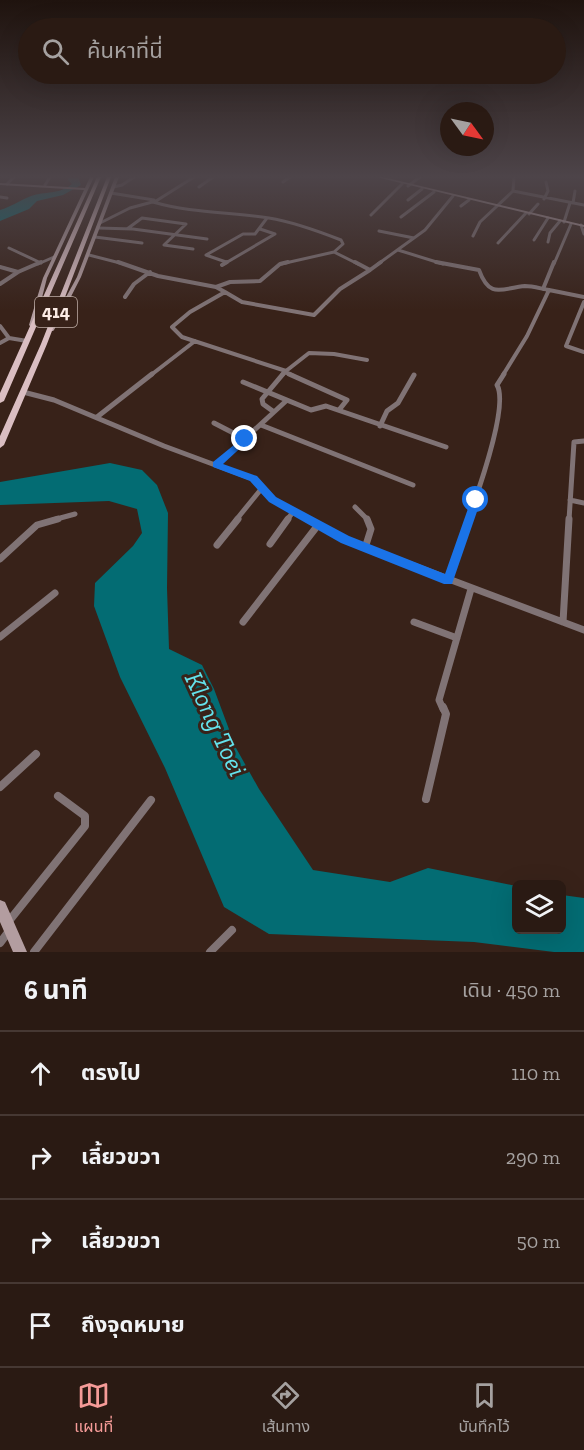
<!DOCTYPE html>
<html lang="th">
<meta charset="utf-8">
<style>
body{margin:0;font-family:"Zilla Slab","Noto Sans Thai",serif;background:#32231c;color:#f1f3f6}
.controls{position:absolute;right:18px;bottom:18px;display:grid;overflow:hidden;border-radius:9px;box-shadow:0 6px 24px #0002}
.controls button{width:54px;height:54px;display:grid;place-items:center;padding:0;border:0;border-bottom:2px solid #463833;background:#2a1a13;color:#f1f3f6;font:30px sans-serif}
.compass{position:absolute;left:440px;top:102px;width:54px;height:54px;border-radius:50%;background:#2a1a13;box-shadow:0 6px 24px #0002;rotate:123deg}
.stop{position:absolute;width:18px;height:18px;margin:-14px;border:4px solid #1a73e8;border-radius:50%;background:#fff}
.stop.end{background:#1a73e8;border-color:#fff;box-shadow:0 2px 6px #0008}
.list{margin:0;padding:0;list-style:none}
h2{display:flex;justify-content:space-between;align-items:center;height:78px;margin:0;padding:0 24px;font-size:26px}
h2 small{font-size:20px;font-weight:400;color:#a5a1a0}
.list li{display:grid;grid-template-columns:39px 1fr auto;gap:18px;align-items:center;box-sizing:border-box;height:84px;padding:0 24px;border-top:2px solid #463833}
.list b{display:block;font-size:22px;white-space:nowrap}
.list em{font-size:20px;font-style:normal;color:#a5a1a0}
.icon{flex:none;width:33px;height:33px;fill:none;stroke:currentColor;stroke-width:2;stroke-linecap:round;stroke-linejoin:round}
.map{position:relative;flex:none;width:584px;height:952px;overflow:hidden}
.search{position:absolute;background:#2a1a13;box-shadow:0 6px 24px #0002;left:18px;right:18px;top:18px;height:66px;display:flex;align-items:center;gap:15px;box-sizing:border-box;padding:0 21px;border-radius:33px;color:#a5a1a0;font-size:22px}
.sheet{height:414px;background:#2a1a13}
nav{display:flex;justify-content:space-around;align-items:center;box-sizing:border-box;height:84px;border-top:2px solid #463833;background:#2a1a13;font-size:16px;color:#a5a1a0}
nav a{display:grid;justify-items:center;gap:3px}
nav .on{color:#f59b98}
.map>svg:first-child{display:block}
</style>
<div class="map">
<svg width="584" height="952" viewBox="0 0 584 952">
<rect width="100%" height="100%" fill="#382219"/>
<path fill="#036c73" d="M 69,177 L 78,177 L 81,185 L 63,195 L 37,201 L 29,209 L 0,221 L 0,210 C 11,207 20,200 31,196 C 45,191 59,195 72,184 L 68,180 Z
M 110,463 L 142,470 L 157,485 L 168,513 L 167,588 L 169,649 L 202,665 L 214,689 L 236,748 L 259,789 L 313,870 L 390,882 L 428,868 L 516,886 L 516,930 L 562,930 L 562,895 L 584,898 L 584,952 L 554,952 L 474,942 L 269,934 L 224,907 L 165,768 L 120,677 L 94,606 L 95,583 L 133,546 L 142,533 L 137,509 L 109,501 L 0,505 L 0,482 Z"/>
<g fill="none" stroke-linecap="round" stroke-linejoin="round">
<path stroke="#807375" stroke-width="3" d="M 283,182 L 290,177
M 7,184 L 14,177
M 45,185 L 50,177
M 408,186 L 420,177
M 113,187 L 122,185 L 134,177
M 199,187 L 213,177
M 513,191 L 514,177
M 111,193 L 154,200
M 0,197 L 7,198
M 544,199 L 548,191 L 546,182
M 408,200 L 422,189
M 153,202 C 191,213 230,212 269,218 C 294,222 318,231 341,240 L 343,244 L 334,252
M 573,203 L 575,191
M 461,206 L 469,200
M 529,214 L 538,204
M 371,215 L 402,184
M 401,217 L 434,192
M 564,222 L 570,203
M 100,223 L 130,208 L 156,201 L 194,177
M 581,225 L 584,234
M 98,228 L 133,229 L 207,239
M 127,229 L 142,218 L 186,224 L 164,245 L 193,249
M 379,231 L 414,238
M 473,236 L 480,222 L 513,191 L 584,205
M 95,237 L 142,243
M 534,240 L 548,218
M 548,242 L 550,233 L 560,221
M 498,243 L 526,213
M 9,248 L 41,263
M 398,250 L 443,264
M 89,255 L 124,264
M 226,262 L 206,255 L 243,234 L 255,234 L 267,218
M 38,264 L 54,257
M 224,264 L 275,234 L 260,229
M 281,264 L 334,252 L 358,264
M 378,264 L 425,230 L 453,196
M 554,264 L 571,224"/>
<path stroke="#807375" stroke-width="4" d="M 118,262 L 158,276 L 216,287 L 225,292 L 190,312 L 172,327 L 182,337 L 286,371 L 282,375
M 355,262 L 370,270 L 381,262
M 436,262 L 479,270 C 490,300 502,288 525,286 C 533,286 542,289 549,290 L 527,336 L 503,375
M 222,265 L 227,262
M 0,267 L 18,272
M 0,284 L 18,272 L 41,262
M 216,287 L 230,282 L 260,281 L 280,264 L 288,262
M 543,289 L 554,262
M 549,290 L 584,297
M 225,292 L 242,302 L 314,315 L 340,289 L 370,270
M 125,297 L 134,284 L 150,272
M 584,302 L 566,346 L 584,352
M 0,326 L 9,338 L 27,341
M 0,343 L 9,338
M 286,371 L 309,353 L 334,354 L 367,360
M 287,373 L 292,375
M 151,375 L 195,341"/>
<path stroke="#807375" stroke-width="5" d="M 289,374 L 347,400 L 339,410
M 243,382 L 311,410 L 326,406 L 446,447
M 23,392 L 54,400 L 164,446 L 253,479 L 272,499 L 310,520
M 274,412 L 286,401
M 97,417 L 152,374
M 214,423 L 245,439
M 261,425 L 413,485
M 380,426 L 387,411 L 398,403 L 414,375
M 216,465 L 274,412 L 263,404 L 262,399 L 283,374
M 570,500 L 584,503
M 355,507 L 368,520
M 53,520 L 75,514
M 236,520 L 262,488
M 287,520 L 293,512
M 468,520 C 477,495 509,406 497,385 L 504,374
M 569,520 L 574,442 L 584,441"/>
<path stroke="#807375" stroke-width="7" d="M 307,519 L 345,540 L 584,630
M 270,544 L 288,519
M 217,545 L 238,519
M 365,548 L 371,529 L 367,519
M 0,559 L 37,525 L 58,519
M 448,580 L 469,519
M 243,622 L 318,525
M 414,622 L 457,638
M 563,622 L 569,519
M 0,637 L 55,593
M 443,709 L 439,700 L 471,589"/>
<path stroke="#807375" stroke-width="8" d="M 0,787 L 36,754
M 426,799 L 446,714 L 443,707
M 9,921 L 85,826 L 85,816 L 58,796
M 0,943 L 9,931
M 34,952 L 151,800
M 210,952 L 232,930"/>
<path fill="#b39da0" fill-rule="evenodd" d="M 90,177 L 94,177 L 47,278 L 35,325 L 34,326 L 30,326 L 29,325 L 43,278 L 84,190 L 0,185 L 0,183 L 85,188 Z
M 115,177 L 119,177 L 81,277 L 54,330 L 53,331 L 49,331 L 48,330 L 77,277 Z
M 376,177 L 383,177 L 584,225 L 584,227 Z
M 0,900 L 5,902 L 27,952 L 13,952 L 0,922 Z"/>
<path fill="#dabec2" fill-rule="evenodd" d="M 97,177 L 101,177 L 4,401 L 0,403 L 0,393 Z
M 107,177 L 111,177 L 47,344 L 4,445 L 0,448 L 0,436 L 41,344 Z"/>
</g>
<linearGradient id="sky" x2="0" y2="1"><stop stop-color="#1f130e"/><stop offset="0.57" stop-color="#4d4449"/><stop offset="1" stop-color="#4d4449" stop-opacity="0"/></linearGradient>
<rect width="584" height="310" fill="url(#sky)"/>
<path fill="#1a73e8" d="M 245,436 L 249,439 L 248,441 L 223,464 L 257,476 L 276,497 L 349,536 L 445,574 L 471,500 L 472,497 L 480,497 L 481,500 L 452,584 L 444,584 L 341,543 L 269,502 L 250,481 L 213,467 L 213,462 Z"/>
<g text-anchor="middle" stroke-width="6" stroke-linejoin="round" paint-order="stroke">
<rect fill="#382219" stroke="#c0afa8" stroke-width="1.5" x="35" y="297" width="42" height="30" rx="4.5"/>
<g font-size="18" font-weight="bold" fill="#fbebe5">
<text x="56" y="318">414</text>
</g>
<g font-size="26" font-style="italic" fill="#64e2ec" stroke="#382219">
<text transform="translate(216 724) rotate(65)" y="9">Klong Toei</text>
</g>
</g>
</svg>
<div class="controls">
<button><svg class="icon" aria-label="layers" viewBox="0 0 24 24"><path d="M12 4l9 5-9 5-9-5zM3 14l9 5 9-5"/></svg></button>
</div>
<svg class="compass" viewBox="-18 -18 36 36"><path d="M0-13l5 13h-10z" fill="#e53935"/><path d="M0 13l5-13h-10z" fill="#a5a1a0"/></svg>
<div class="stop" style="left:476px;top:500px"></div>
<div class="stop end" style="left:245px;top:439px"></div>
<div class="search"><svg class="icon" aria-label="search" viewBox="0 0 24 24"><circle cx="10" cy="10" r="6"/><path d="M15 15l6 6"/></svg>ค้นหาที่นี่</div>
</div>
<section class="sheet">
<h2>6 นาที<small>เดิน · 450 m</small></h2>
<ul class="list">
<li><svg class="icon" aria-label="ahead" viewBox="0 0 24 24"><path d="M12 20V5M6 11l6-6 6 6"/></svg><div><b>ตรงไป</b></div><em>110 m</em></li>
<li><svg class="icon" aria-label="right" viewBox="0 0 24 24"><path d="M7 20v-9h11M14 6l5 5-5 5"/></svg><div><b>เลี้ยวขวา</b></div><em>290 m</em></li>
<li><svg class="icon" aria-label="right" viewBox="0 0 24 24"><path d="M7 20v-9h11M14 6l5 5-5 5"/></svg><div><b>เลี้ยวขวา</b></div><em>50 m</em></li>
<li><svg class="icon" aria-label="arrive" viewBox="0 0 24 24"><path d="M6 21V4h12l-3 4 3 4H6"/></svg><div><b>ถึงจุดหมาย</b></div></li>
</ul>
</section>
<nav>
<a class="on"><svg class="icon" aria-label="map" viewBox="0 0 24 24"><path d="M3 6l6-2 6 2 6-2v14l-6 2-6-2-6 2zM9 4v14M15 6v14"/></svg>แผนที่</a>
<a><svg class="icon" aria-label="directions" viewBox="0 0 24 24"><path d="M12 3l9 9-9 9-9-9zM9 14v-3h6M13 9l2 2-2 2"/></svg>เส้นทาง</a>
<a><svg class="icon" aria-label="saved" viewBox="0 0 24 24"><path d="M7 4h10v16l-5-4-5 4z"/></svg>บันทึกไว้</a>
</nav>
